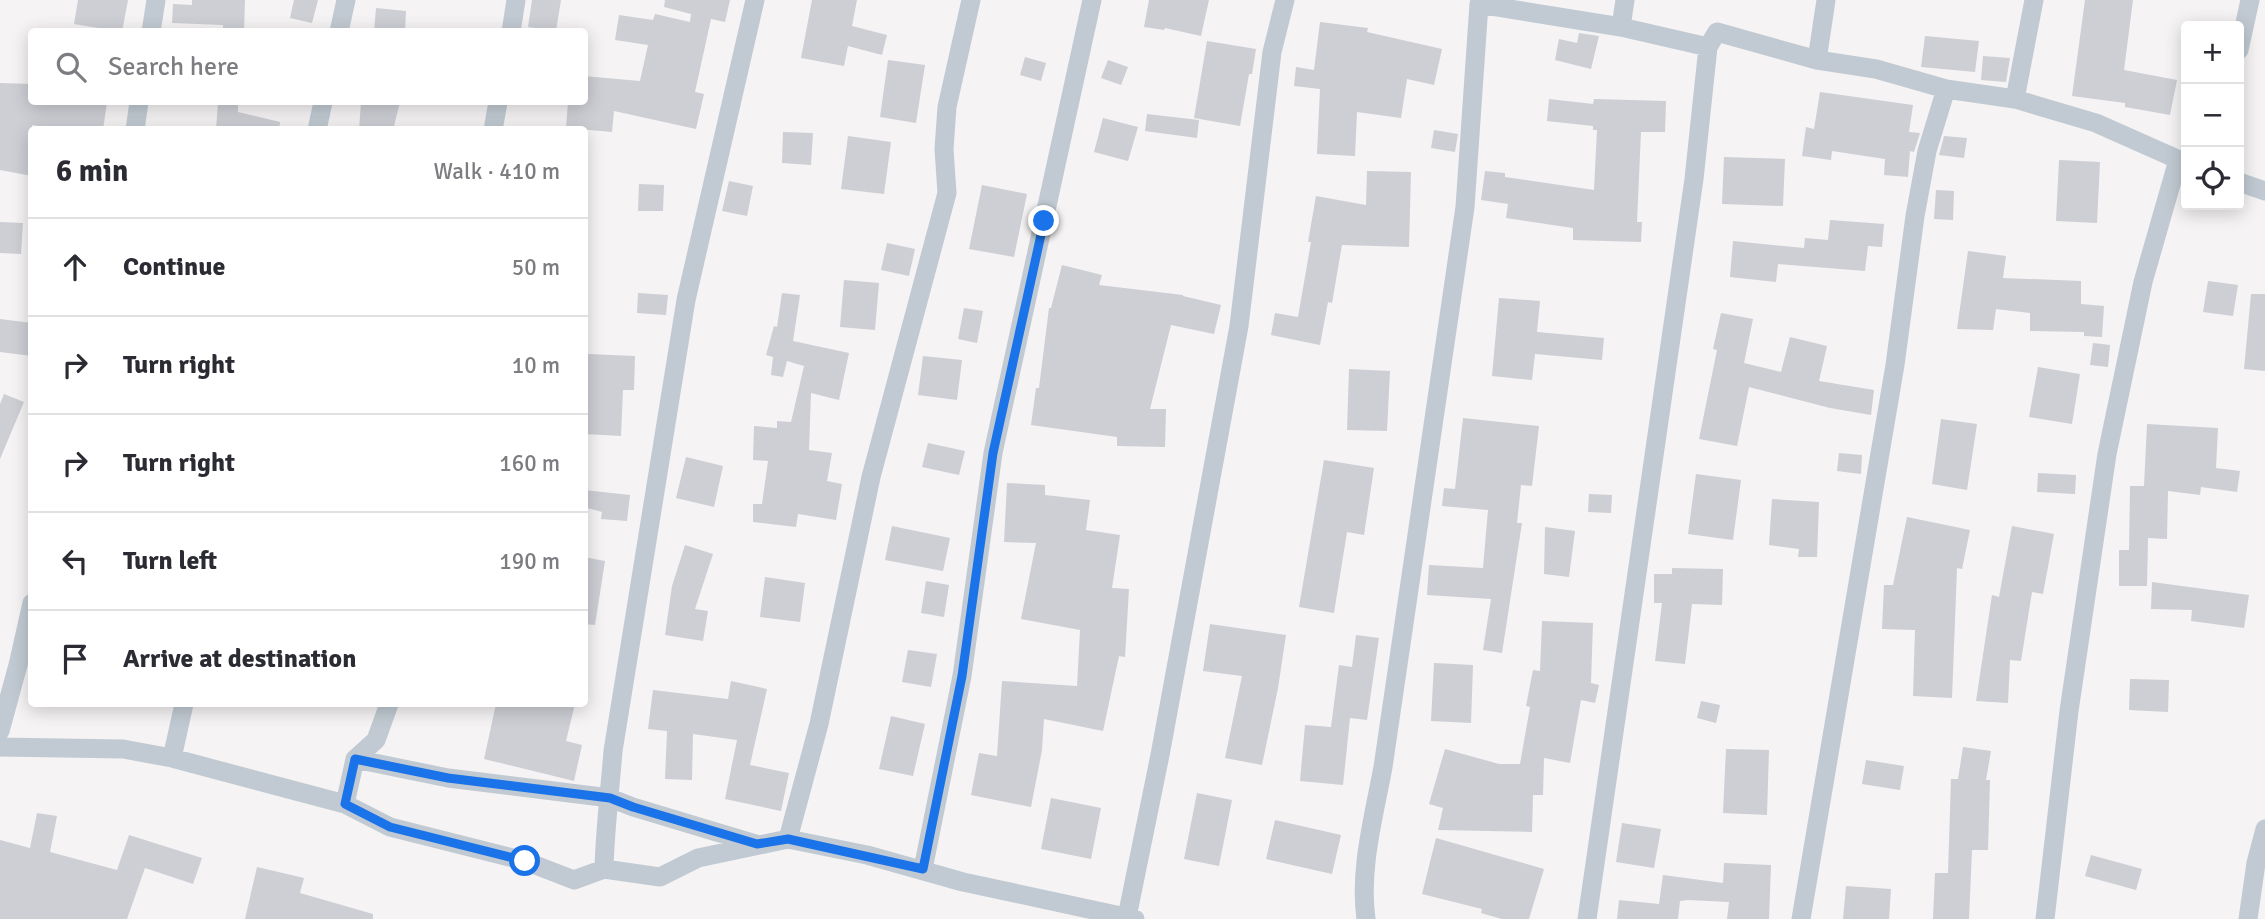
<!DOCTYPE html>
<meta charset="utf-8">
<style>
body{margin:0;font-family:Signika,sans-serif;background:#f7f7f7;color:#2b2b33}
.controls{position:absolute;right:21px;top:21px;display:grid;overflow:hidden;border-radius:7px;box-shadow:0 4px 18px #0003}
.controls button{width:63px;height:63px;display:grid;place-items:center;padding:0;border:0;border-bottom:2px solid #e1e1e2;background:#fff;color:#2b2b33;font:35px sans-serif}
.stop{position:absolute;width:21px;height:21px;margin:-16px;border:5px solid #1a73e8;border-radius:50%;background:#fff}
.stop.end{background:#1a73e8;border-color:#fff;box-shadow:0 2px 7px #0008}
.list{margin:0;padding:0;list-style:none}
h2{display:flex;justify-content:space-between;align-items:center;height:91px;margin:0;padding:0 28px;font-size:30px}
h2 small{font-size:23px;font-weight:400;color:#7c7c81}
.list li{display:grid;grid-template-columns:46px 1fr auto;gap:21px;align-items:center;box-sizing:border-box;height:98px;padding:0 28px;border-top:2px solid #e1e1e2}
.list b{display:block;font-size:26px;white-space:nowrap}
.list em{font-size:23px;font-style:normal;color:#7c7c81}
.icon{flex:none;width:38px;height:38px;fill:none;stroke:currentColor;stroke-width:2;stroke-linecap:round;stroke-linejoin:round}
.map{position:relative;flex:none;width:2265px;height:919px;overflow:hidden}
.search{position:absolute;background:#fff;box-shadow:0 4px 18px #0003;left:28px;top:28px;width:560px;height:77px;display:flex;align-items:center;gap:18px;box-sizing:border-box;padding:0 24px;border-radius:7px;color:#7c7c81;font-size:26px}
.panel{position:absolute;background:#fff;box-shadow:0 4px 18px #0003;left:28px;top:126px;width:560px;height:581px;border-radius:7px}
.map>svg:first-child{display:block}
</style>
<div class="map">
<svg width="2265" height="919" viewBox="0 0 2265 919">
<rect width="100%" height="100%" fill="#f5f3f3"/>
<path fill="#cdcfd5" d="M 78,0 L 128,0 L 122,32 L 74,24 Z
M 192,0 L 245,0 L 244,32 L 223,32 L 223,25 L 172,23 L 173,4 L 192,5 Z
M 294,0 L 318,0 L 312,23 L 290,18 Z
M 532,0 L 561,0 L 556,31 L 528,27 Z
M 665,0 L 730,0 L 725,22 L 711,19 L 695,92 L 704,94 L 696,129 L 614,111 L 612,132 L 566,128 L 568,102 L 584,102 L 584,76 L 640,81 L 648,45 L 615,40 L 619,15 L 653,20 L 655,14 L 690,22 L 691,14 L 664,7 Z
M 812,0 L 857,0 L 852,26 L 887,35 L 882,55 L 848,46 L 844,66 L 801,58 Z
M 1149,0 L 1209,0 L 1201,36 L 1165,28 L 1164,30 L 1144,27 Z
M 2085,0 L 2133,0 L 2124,70 L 2177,80 L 2170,115 L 2125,107 L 2125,103 L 2072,96 Z
M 376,8 L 406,11 L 405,32 L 374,32 Z
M 1320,22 L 1368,28 L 1367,32 L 1442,49 L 1434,85 L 1407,79 L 1401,118 L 1357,112 L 1355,156 L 1317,154 L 1320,89 L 1294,86 L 1296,67 L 1314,70 Z
M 1579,33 L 1599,36 L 1591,69 L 1555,60 L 1559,39 L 1577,43 Z
M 1925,36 L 1979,41 L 1975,72 L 1921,67 Z
M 1207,41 L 1256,49 L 1252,74 L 1249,74 L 1240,126 L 1194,118 Z
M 1983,56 L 2010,58 L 2006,82 L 1981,80 Z
M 1025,57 L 1046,63 L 1041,81 L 1020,75 Z
M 888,60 L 925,65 L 916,123 L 880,117 Z
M 1108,60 L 1128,67 L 1121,85 L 1101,78 Z
M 0,83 L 32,84 L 32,102 L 107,102 L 103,130 L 61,130 L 32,125 L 32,176 L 0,170 Z
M 1820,92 L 1913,105 L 1909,132 L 1920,133 L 1914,152 L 1910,151 L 1908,177 L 1884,175 L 1885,159 L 1832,151 L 1831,160 L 1802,156 L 1806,127 L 1814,129 Z
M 1549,99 L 1593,104 L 1594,99 L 1666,101 L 1665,132 L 1641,132 L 1637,222 L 1642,222 L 1641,242 L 1573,240 L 1573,228 L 1506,218 L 1508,204 L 1481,200 L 1485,171 L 1505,173 L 1505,177 L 1594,190 L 1597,130 L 1593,130 L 1593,126 L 1547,121 Z
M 218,102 L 238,102 L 238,112 L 280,122 L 279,130 L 216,130 Z
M 361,102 L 400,102 L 393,130 L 359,130 Z
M 1147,114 L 1199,120 L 1197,138 L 1145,131 Z
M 1103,118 L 1138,127 L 1128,161 L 1094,152 Z
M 1434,130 L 1458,134 L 1455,152 L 1431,148 Z
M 783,132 L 813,133 L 811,165 L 782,163 Z
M 848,136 L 891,142 L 884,194 L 841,189 Z
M 1944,136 L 1967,138 L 1964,158 L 1939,155 Z
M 1724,157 L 1785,159 L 1783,206 L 1722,204 Z
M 2059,160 L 2100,162 L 2097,223 L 2056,221 Z
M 1367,171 L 1411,172 L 1409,247 L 1342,245 L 1332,303 L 1328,302 L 1320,345 L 1271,335 L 1275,313 L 1298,317 L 1311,242 L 1308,242 L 1316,196 L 1366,205 Z
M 729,181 L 753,186 L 747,216 L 722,211 Z
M 639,184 L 664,185 L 663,211 L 638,211 Z
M 982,185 L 1027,194 L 1014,257 L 969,249 Z
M 1936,190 L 1954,191 L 1953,220 L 1934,219 Z
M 1830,220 L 1884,224 L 1882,247 L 1868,246 L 1865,271 L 1778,264 L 1776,282 L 1730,277 L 1733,241 L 1804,248 L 1805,238 L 1828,240 Z
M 0,222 L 23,223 L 21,254 L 0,253 Z
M 887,243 L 915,249 L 909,276 L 881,270 Z
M 1968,251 L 2006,256 L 2003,278 L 2081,281 L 2081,304 L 2104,306 L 2102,337 L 2084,336 L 2084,332 L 2030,331 L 2030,313 L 1996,309 L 1993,330 L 1957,329 Z
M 1062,265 L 1102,275 L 1099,285 L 1183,295 L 1183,296 L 1221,305 L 1214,334 L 1171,325 L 1150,409 L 1166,409 L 1165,447 L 1117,446 L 1117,437 L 1031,425 L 1036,388 L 1039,388 L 1049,308 L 1051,308 Z
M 844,280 L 879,283 L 875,330 L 840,327 Z
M 2208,281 L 2238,285 L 2233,316 L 2203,312 Z
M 638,293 L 668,295 L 666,315 L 637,313 Z
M 782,293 L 800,295 L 793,341 L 849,353 L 839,400 L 811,393 L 809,450 L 832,453 L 827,481 L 842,484 L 836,520 L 798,514 L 796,527 L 753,522 L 753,504 L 762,504 L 768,461 L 753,460 L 754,426 L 777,428 L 777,421 L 791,422 L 804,366 L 787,361 L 783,377 L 771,375 L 773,357 L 766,355 L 774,326 L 777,327 Z
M 2251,294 L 2265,294 L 2265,371 L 2244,369 Z
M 1499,298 L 1540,301 L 1537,332 L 1604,338 L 1602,360 L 1535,354 L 1532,380 L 1492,376 Z
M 964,308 L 983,311 L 977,343 L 958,339 Z
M 1721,313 L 1753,319 L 1744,363 L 1781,372 L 1790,337 L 1827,346 L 1819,381 L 1874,390 L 1871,415 L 1830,408 L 1749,387 L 1737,446 L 1699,439 L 1717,350 L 1713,349 Z
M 0,319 L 32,323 L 32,356 L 0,352 Z
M 2093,343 L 2110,345 L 2108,367 L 2090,365 Z
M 588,354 L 635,356 L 634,390 L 623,390 L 621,436 L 584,434 Z
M 923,356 L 962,360 L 957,400 L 918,395 Z
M 2038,367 L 2080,374 L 2072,424 L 2029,417 Z
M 1349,369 L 1390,371 L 1387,431 L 1347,430 Z
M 4,394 L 24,402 L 0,459 L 0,404 Z
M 1463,418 L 1539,426 L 1532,486 L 1521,485 L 1517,523 L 1522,523 L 1502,653 L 1483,650 L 1491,599 L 1427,595 L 1429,565 L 1483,568 L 1488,510 L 1442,506 L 1444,488 L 1455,489 Z
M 1941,419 L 1977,424 L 1967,490 L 1932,484 Z
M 2147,424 L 2218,428 L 2216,468 L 2240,471 L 2237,492 L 2201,487 L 2200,495 L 2168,491 L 2167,539 L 2148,538 L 2147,586 L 2119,586 L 2119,550 L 2129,550 L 2130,486 L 2144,486 Z
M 928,443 L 965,451 L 959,475 L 922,467 Z
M 1839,453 L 1862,455 L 1861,474 L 1837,471 Z
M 686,457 L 723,466 L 714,507 L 676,498 Z
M 1324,460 L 1374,468 L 1364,535 L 1347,532 L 1334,613 L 1299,607 Z
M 2038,473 L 2076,475 L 2075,494 L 2037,492 Z
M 1696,474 L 1741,480 L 1733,540 L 1688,534 Z
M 1007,483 L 1045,485 L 1045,495 L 1090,500 L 1086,530 L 1120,535 L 1112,588 L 1129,589 L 1125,657 L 1119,656 L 1103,731 L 1044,719 L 1042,750 L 1031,807 L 971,795 L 979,753 L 997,756 L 1002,681 L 1077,686 L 1080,630 L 1021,619 L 1036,543 L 1004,542 Z
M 584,490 L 630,495 L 627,521 L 601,519 L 602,512 L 584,507 Z
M 1589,494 L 1612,495 L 1611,513 L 1588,512 Z
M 1772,499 L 1819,502 L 1817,557 L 1798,557 L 1799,549 L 1769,545 Z
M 1907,517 L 1970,530 L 1962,569 L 1957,568 L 1952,698 L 1913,696 L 1915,630 L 1882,629 L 1884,585 L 1893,585 Z
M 892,526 L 950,538 L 943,571 L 885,560 Z
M 2012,526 L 2054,534 L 2043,594 L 2032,592 L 2021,661 L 2010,660 L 2008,703 L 1976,701 L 1992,595 L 1999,597 Z
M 1545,527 L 1575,531 L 1569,577 L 1544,574 Z
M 685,545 L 713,554 L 695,609 L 708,611 L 703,641 L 665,635 L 672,586 Z
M 584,557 L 605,561 L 595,625 L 584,624 Z
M 1672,568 L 1723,569 L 1722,605 L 1692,604 L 1685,664 L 1655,661 L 1662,603 L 1654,603 L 1654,574 L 1672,574 Z
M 765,577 L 805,583 L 800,622 L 760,617 Z
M 926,581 L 949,585 L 944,617 L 921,613 Z
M 2152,582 L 2249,595 L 2244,628 L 2191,621 L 2192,610 L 2151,609 Z
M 1542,621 L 1593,623 L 1591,683 L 1599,685 L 1595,703 L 1581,700 L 1570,763 L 1544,758 L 1543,795 L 1533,795 L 1532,832 L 1438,830 L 1443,808 L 1429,804 L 1445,749 L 1499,764 L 1520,764 L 1530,707 L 1526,706 L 1533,670 L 1540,671 Z
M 1210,624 L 1286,635 L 1278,688 L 1262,765 L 1225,758 L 1242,676 L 1203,671 Z
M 1356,635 L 1379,638 L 1367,720 L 1350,718 L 1343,785 L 1300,781 L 1305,725 L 1331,727 L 1339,665 L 1352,667 Z
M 908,650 L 937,654 L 931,687 L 902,682 Z
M 1434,663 L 1473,665 L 1471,723 L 1431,721 Z
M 2130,679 L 2169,680 L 2168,712 L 2129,710 Z
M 731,681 L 767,689 L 750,765 L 789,773 L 781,811 L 725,799 L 737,740 L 693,734 L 692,780 L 665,779 L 667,731 L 648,729 L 653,690 L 728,699 Z
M 1701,701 L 1720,705 L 1716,723 L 1697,718 Z
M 496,704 L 575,704 L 566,741 L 582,745 L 574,781 L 484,759 Z
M 891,716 L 925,724 L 913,776 L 879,769 Z
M 1963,747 L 1991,751 L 1986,780 L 1990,780 L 1988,850 L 1972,850 L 1969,919 L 1933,919 L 1935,873 L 1948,873 L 1951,779 L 1958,779 Z
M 1726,749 L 1769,750 L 1767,815 L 1723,813 Z
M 1866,760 L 1904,766 L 1900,790 L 1862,784 Z
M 1197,793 L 1232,800 L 1219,866 L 1184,859 Z
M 1051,798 L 1101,808 L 1091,859 L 1041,849 Z
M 37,813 L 57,816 L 50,852 L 117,870 L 129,835 L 202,858 L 193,884 L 145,868 L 127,919 L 0,919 L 0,840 L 30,848 Z
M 1275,820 L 1341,835 L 1332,874 L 1266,859 Z
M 1622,823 L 1661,829 L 1654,868 L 1616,862 Z
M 1436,838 L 1544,869 L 1529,919 L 1502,919 L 1481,913 L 1482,909 L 1422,894 Z
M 2091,855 L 2142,869 L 2136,890 L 2085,876 Z
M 1724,863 L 1771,865 L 1769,919 L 1727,919 L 1729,902 L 1688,900 L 1680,901 L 1678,919 L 1617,919 L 1619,900 L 1659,904 L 1663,875 L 1723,883 Z
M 257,867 L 304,878 L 300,893 L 373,914 L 373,919 L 245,919 Z
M 1846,886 L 1891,889 L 1889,919 L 1843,919 Z"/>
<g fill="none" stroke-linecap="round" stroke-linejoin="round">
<path stroke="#c1cad2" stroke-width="19" d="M 1621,27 L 1625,0
M 151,32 L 156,0
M 339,32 L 346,0
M 511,32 L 516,0
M 2239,50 L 2250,0
M 1817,60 L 1826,0
M 2015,99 L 2034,0
M 135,130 L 139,102
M 317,130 L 323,102
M 493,130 L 498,102
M 2239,182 L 2265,191
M 0,731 L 18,665 L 32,603
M 0,747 L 123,749 L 172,758 L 345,804 L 390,827 L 525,861 L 574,880 L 604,869 L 660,877 L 698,858 L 788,839 L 867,855 L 963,882 L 1135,919
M 172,758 L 184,704
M 355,759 L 448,778 L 610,798 L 633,807 L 756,844
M 345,804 L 355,759 L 376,740 L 389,704
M 788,839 L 819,724 L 871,477 L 947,193 L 944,149 L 947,107 L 971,0
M 604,869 C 605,829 610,790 613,751 L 686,300 L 755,0
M 923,869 L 962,676 L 993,453 L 1092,0
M 1127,917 L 1160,755 L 1239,326 L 1272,52 L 1285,0
M 1366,919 C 1359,869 1374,816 1383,767 L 1465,207 L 1479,4 L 1621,27 L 1708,47
M 1587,919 L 1694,179 L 1708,47 L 1717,32 L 1817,60 L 1876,69 L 1946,89 L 2015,99 L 2096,123 L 2186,163
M 1801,919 L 1895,365 L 1915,216 L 1927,151 L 1946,89
M 2045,919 L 2069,711 L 2107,454 L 2143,282 L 2178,160
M 2248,919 L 2256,863 L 2265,829"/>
</g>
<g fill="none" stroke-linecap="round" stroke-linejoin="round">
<path stroke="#1a73e8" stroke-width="9" d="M 525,861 L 390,827 L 345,804 L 355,759 L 448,778 L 610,798 L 633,807 L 757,844 L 788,839 L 923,869 L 962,676 L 993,453 L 1044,221"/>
</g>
</svg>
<div class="controls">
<button>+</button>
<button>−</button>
<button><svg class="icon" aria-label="locate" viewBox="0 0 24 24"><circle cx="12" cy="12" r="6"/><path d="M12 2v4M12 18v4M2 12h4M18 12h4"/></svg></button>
</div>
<div class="stop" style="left:525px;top:861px"></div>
<div class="stop end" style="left:1044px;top:221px"></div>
<div class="search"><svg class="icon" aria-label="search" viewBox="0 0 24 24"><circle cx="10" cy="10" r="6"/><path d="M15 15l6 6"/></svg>Search here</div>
<section class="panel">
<h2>6 min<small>Walk · 410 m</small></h2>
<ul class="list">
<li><svg class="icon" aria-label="ahead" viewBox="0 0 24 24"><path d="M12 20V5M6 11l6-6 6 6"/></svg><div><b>Continue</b></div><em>50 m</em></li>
<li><svg class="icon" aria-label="right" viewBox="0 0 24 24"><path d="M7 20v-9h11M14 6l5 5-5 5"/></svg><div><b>Turn right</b></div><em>10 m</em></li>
<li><svg class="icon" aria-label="right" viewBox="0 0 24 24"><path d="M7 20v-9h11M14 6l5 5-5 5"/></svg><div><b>Turn right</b></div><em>160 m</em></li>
<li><svg class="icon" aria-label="left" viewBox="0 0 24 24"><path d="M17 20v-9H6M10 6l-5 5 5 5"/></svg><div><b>Turn left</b></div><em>190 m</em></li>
<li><svg class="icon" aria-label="arrive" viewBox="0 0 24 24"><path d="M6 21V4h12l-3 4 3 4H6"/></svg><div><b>Arrive at destination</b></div></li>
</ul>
</section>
</div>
